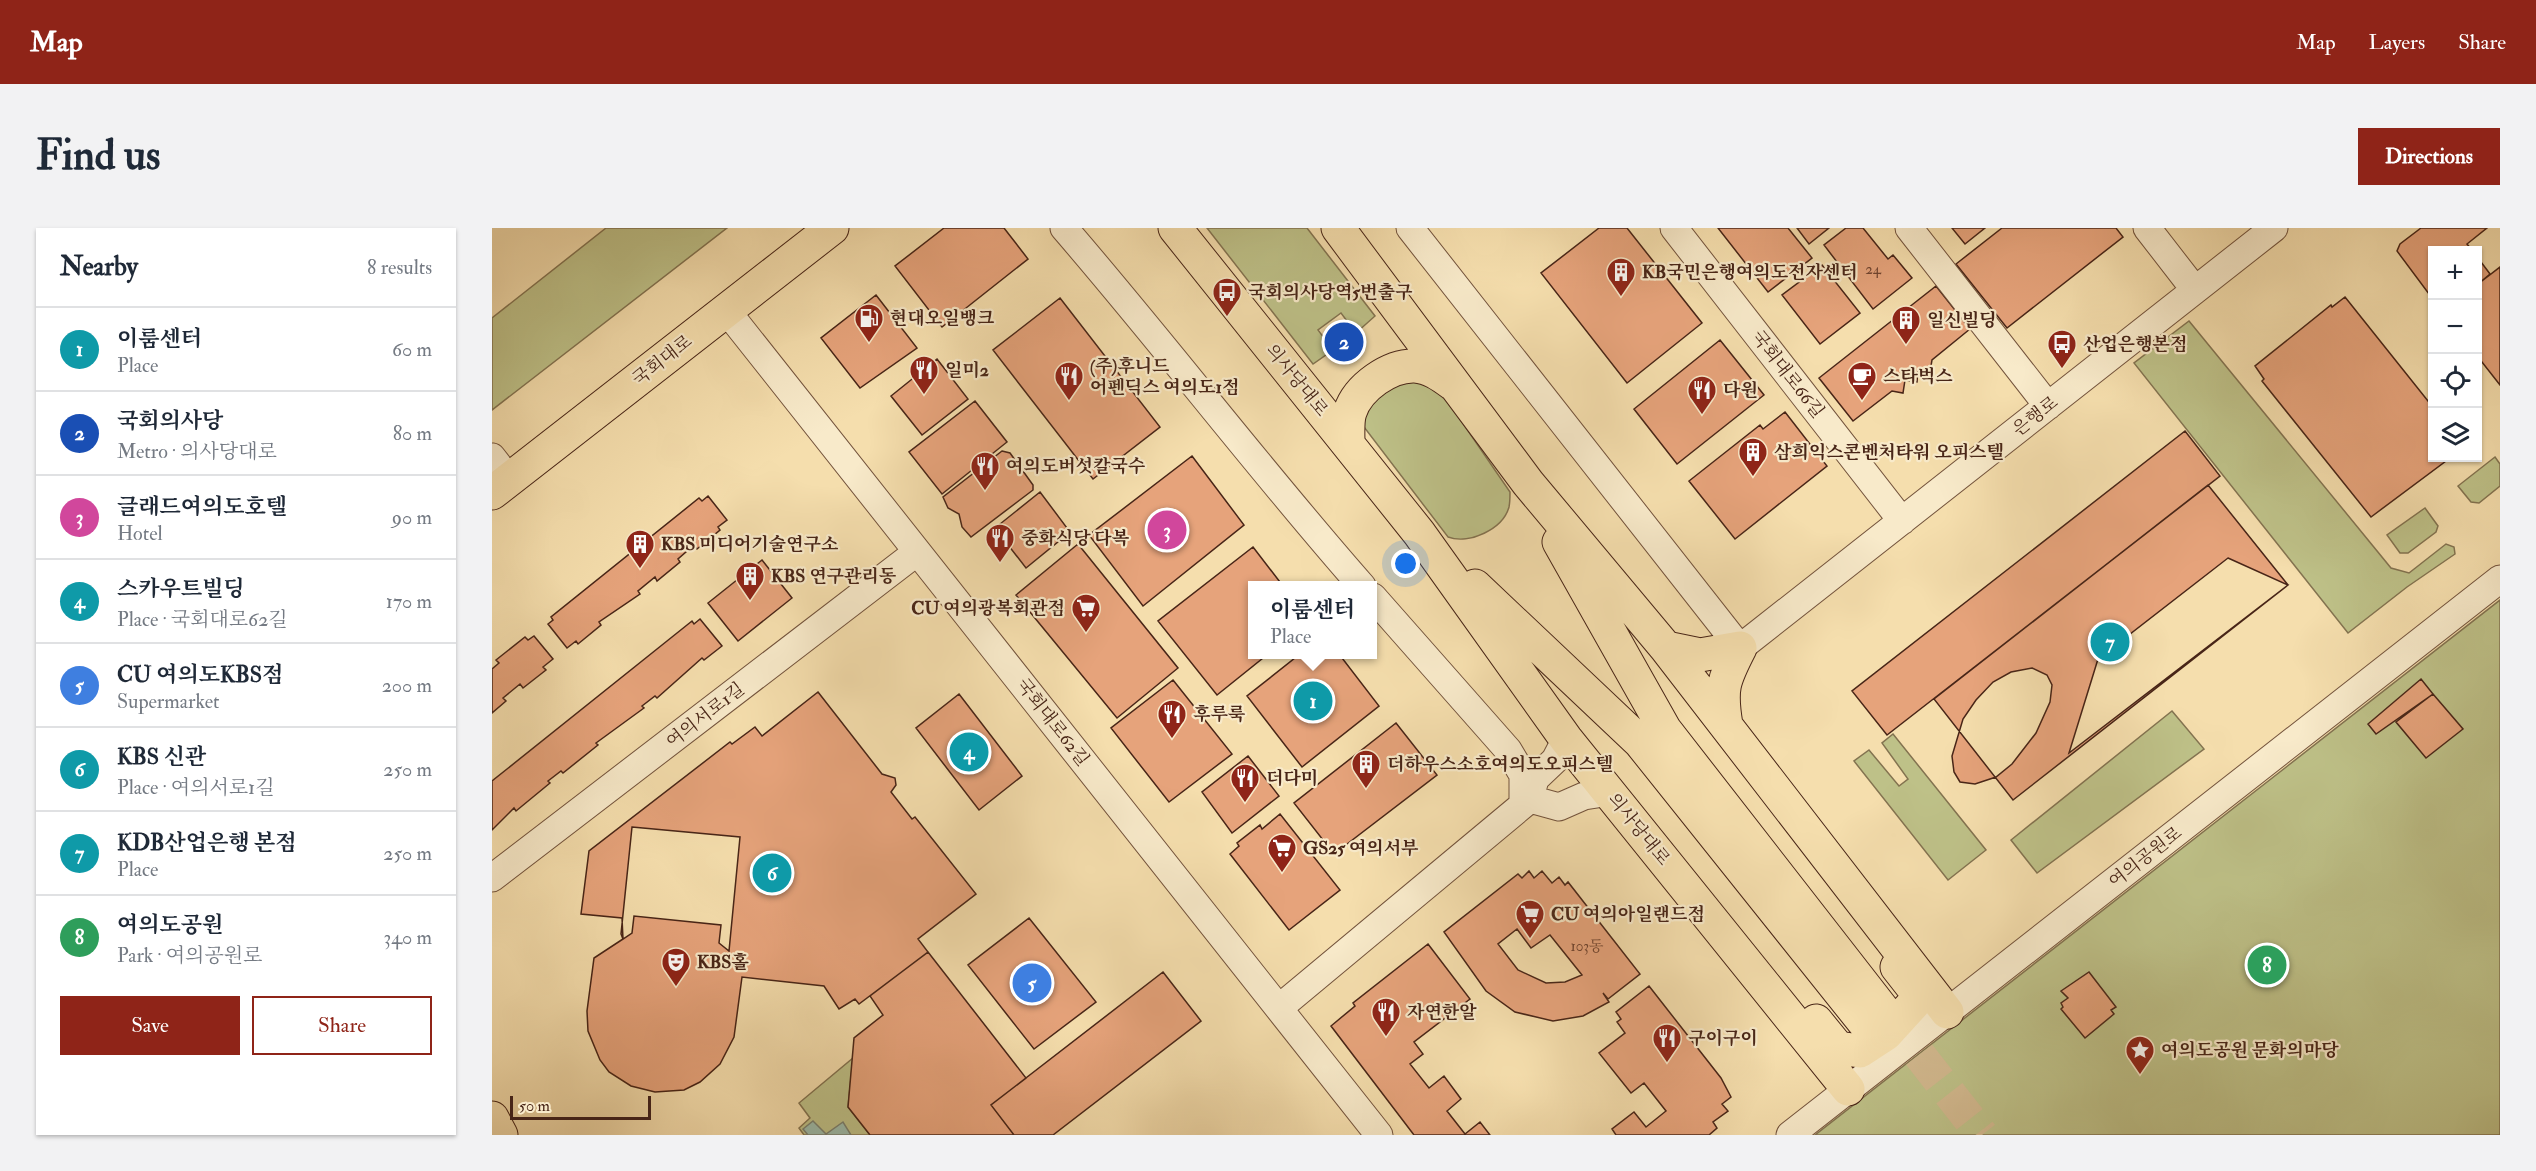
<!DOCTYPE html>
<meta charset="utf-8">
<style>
body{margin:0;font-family:"IM FELL Double Pica","Noto Serif KR",serif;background:#f2f2f3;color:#1f2937}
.controls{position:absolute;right:18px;top:18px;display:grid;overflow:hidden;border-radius:0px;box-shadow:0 2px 4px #0004}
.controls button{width:54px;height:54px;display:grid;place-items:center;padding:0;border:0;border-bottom:2px solid #e0e1e3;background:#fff;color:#1f2937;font:30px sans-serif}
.scale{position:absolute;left:18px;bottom:15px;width:141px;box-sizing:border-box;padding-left:6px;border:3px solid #482517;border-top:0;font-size:16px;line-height:21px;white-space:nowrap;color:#482517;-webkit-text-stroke:4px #f8eaca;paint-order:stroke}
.you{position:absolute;left:914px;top:336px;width:21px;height:21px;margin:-15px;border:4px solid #fff;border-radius:50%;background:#1a73e8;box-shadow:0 0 0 9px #1a73e833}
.badge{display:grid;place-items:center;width:39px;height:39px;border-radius:50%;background:#8f2418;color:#fff;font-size:20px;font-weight:700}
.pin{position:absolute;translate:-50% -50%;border:3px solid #fff;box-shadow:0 2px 6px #0006}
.popup{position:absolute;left:756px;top:353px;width:129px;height:78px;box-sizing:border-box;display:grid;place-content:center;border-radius:0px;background:#fff;filter:drop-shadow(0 2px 4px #0005);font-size:20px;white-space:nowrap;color:#747a83}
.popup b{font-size:22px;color:#1f2937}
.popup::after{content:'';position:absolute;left:50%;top:100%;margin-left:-12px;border:12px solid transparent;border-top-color:#fff}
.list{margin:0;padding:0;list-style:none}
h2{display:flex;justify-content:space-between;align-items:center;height:78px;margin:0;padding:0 24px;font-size:26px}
h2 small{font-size:20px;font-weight:400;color:#747a83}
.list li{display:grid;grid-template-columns:39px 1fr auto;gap:18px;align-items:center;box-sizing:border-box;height:84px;padding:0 24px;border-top:2px solid #e0e1e3}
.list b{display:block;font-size:22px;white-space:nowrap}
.list p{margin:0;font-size:20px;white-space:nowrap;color:#747a83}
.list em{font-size:20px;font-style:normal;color:#747a83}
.actions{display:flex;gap:12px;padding:18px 24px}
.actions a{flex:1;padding:14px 0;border:2px solid #8f2418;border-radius:0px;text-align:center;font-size:21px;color:#8f2418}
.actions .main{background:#8f2418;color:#fff}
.icon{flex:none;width:33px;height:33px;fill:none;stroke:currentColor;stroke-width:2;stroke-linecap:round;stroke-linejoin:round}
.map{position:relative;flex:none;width:2008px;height:907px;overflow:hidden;border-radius:0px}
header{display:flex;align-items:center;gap:36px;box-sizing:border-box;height:84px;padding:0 30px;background:#8f2418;color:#fff}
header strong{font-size:28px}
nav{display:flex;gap:33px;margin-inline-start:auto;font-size:21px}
.intro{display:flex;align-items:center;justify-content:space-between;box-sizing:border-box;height:144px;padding:0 36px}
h1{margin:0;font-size:42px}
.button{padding:15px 27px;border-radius:0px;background:#8f2418;color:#fff;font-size:21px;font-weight:700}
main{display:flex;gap:36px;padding:0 36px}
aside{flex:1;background:#fff;border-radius:0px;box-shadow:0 2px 4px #0004}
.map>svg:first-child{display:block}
</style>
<header>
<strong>Map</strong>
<nav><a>Map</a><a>Layers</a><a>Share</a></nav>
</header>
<div class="intro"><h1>Find us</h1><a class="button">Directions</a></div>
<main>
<aside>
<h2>Nearby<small>8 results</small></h2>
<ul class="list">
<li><span class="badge" style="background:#0f9aa8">1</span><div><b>이룸센터</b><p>Place</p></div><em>60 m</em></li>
<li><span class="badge" style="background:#1a4fb4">2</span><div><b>국회의사당</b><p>Metro · 의사당대로</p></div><em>80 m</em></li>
<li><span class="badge" style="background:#d1479c">3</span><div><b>글래드여의도호텔</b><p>Hotel</p></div><em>90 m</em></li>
<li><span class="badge" style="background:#0f9aa8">4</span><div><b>스카우트빌딩</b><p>Place · 국회대로62길</p></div><em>170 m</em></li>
<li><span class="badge" style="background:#3f7fe0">5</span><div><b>CU 여의도KBS점</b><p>Supermarket</p></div><em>200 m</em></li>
<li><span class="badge" style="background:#0f9aa8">6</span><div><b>KBS 신관</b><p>Place · 여의서로1길</p></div><em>250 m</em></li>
<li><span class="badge" style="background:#0f9aa8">7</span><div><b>KDB산업은행 본점</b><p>Place</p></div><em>250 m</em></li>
<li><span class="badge" style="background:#2e9e5b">8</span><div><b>여의도공원</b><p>Park · 여의공원로</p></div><em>340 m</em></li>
</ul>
<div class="actions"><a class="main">Save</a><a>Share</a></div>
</aside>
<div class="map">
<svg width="2008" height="907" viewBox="0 0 2008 907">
<rect width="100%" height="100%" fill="#f5dead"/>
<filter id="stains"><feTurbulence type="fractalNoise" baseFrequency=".00333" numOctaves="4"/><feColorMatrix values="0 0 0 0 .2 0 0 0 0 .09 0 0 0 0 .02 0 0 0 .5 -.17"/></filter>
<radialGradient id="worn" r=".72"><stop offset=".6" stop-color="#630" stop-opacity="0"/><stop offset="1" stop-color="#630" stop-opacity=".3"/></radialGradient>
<path fill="#bec188" stroke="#837350" stroke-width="1.5" d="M 114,0 L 235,0 L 0,182 L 0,90 Z
M 715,0 L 815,0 L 883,88 L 864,105 L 849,85 L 826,102 L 841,122 L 821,136 Z
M 1697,93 L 1899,340 L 1917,345 L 1954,316 L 1962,319 L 1963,326 L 1915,359 L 1856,405 L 1642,135 Z
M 913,147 L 948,162 L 1018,264 C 1018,268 1018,274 1017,279 C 1011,301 977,317 956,309 L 872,199 L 869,182 Z
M 2003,229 L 2008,236 L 2008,258 L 1987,275 L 1979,274 L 1966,258 Z
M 1933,280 L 1946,298 L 1944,304 L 1916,325 L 1908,325 L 1895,307 Z
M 2008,372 L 2008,907 L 1323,907 Z
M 1680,483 L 1712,521 L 1545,645 L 1519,612 Z
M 1401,506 L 1494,622 L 1456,652 L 1362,533 L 1377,522 L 1407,558 L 1416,551 L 1390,515 Z
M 361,830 L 356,879 L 378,907 L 312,907 L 307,900 L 318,890 L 307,875 Z"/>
<path fill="#9cbcac" stroke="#7a8070" stroke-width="1.5" d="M 321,893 L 334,906 L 351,894 L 359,907 L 316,907 L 311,901 Z"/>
<path fill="#e6a37b" stroke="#482517" stroke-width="1.5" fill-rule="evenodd" d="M 452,0 L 512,0 L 536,31 L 450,99 L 403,38 Z
M 1107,0 L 1135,0 L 1210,95 L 1135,155 L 1049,45 Z
M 1226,0 L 1296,0 L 1320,30 L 1276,64 Z
M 1305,0 L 1337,0 L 1317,16 Z
M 1354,0 L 1371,0 L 1396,31 L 1401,27 L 1420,50 L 1381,81 L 1332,17 Z
M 1460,0 L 1493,0 L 1473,16 Z
M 1510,0 L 1624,0 L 1631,9 L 1515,100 L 1464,36 Z
M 1929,0 L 1995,0 L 1975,16 L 1980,22 L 1940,22 L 1940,70 L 1905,23 L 1908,16 Z
M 1986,30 L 1998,46 L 1986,56 Z
M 1330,37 L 1368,85 L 1328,116 L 1290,67 Z
M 2008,39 L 2008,157 L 1986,129 L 1986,56 Z
M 1444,58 L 1478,101 L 1440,132 L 1438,144 L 1426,142 L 1425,154 L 1413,152 L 1411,165 L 1400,163 L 1361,193 L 1327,150 Z
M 384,67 L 425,120 L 368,160 L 329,110 Z
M 1853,69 L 1940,178 L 1940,230 L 1958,230 L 1879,289 L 1770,153 L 1772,151 L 1763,138 L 1839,77 L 1840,79 Z
M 568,70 L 668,199 L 601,251 L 501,122 Z
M 1228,112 L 1272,167 L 1185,236 L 1142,181 Z
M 445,131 L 476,171 L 430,207 L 399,168 Z
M 483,173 L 515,214 L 450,266 L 417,224 Z
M 1293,184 L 1335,238 L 1243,311 L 1197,253 L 1268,197 L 1271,201 Z
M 1693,203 L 1728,248 L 1395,507 L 1360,463 Z
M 510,223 L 518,225 L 541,257 L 541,262 L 479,309 L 470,299 L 467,286 L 456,280 L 451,269 Z
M 700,228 L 752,297 L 651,378 L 597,307 Z
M 1716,257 L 1796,357 L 1521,572 L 1442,471 Z
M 548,264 L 578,304 L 534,340 L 503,300 Z
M 216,268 L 235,292 L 226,299 L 228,302 L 205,321 L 202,317 L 186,331 L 188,334 L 165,353 L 163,349 L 146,363 L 148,366 L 107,394 L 109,397 L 86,416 L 84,413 L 75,420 L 56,396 L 61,392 L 59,389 L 207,270 L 210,273 Z
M 586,316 L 686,440 L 625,490 L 524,367 Z
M 761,319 L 791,358 L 761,358 L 761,426 L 776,426 L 725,467 L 666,393 Z
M 1736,330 L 1796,357 L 1577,525 L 1606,431 Z
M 270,332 L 300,370 L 246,413 L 216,375 Z
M 208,391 L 230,418 L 212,432 L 210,430 L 165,470 L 163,468 L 150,478 L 152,480 L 104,515 L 106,517 L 71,545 L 69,543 L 56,553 L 58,555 L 24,583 L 22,580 L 0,602 L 0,553 L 200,393 L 202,396 Z
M 42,408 L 61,431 L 51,439 L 54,442 L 31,460 L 28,456 L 11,470 L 14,473 L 0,485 L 0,441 L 7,435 L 4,432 L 33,409 L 36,412 Z
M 808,426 L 847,426 L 887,478 L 810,539 L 755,468 Z
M 1540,440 L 1555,447 L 1560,457 L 1558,474 L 1544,505 L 1520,536 L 1504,549 L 1483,556 L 1468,554 L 1462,544 L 1460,528 L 1471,491 L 1484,472 L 1501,454 L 1519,444 Z
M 1929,451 L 1941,466 L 1884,506 L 1876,496 Z
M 681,452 L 740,526 L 677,574 L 619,500 Z
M 326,464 L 390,546 L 403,550 L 404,557 L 399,564 L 420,591 L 423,589 L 484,666 L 426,711 L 436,724 L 367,776 L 363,771 L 347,781 L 332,758 L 250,749 L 242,809 L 228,836 L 208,854 L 192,862 L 163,864 L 139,858 L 117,844 L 108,832 L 96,803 L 95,783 L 102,730 L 131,711 L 130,690 L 89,686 L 97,623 L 238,514 L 240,516 L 263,499 L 270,508 Z
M 467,466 L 530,548 L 487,582 L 424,500 Z
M 1941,466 L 1971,501 L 1934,530 L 1904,494 Z
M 904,495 L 945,547 L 842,626 L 802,575 Z
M 756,528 L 787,568 L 740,605 L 710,564 Z
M 788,586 L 848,662 L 797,702 L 738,626 L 747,618 L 745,615 L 768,597 L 770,601 Z
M 140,599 L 248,609 L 237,723 L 227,715 L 229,697 L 142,688 L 140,705 L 131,711 L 129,706 Z
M 1037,643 L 1042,650 L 1050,643 L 1060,655 L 1067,649 L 1073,657 L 1076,654 L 1148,746 L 1116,771 L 1111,765 L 1117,774 L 1091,788 L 1061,793 L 1023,784 L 994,763 L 952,704 L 1026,646 L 1030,650 ZM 1025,701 L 1039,720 L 1058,707 L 1090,747 L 1073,754 L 1054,755 L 1026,742 L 1006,716 Z
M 537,690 L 604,774 L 542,821 L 476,737 Z
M 936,716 L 978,771 L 922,814 L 931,826 L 918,836 L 937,860 L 952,848 L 969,871 L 955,883 L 973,906 L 988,894 L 998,907 L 922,907 L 839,798 L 863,778 L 861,775 Z
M 436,724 L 534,850 L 499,877 L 522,907 L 378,907 L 356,879 L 362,810 L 391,787 L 378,768 Z
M 671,744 L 709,793 L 561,907 L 522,907 L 499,877 Z
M 1597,744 L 1624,779 L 1619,782 L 1622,786 L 1593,810 L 1569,781 L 1571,779 L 1569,775 L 1576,770 L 1569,763 Z
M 1157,758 L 1229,850 L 1239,869 L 1230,876 L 1236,883 L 1221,894 L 1225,900 L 1217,907 L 1124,907 L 1120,901 L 1142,884 L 1154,899 L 1174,883 L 1152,855 L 1139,865 L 1107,825 L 1133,805 L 1125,794 L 1129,791 L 1124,784 Z"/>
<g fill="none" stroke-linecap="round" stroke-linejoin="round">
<path stroke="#d2b98f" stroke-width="33" stroke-dasharray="33 16" stroke-linecap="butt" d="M 1397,788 L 1490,907"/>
<g stroke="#73533c" stroke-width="29">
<path id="minor" d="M 572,0 C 674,118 767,241 870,358
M 918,0 L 1248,420 L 1782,0
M 1182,0 L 1410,293
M 1417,0 L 1556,178
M 1655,0 L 1703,62
M 234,82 L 887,907
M 0,229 L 17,251
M 881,369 L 1016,522 L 1031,547 L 1031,576
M 1038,571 L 1067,579 L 1092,568 L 1118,564
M 0,650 L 425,324
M 787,780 L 1038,571 L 1043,551 L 1063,532 L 1074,511
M 1298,907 L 2008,351"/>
</g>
<g stroke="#482517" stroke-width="35">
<path id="major" d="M 683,0 L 927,305 L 1074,511 L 1356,861
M 846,0 L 1036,255 L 1174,420 L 1455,784
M 856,216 C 856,206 855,192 858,184 C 866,159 898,137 923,138 C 938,139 950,148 961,156
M 0,265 L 340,0
M 1067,314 L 1173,502 L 1391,782
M 983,358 L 1148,514 L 1375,798
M 1174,420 L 1208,427 L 1248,420
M 1234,497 C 1228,461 1231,453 1248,420
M 1324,793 L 1346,820 L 1368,823 L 1394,806 L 1424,773 L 1423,762 L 1405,739
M 0,890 L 9,907"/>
</g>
<use href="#minor" stroke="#f8eaca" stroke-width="27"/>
<use href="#major" stroke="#f5dead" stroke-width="33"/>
</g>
<defs>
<g id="building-pin" transform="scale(1.5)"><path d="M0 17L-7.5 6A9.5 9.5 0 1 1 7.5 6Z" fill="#8f2418" stroke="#f8eaca"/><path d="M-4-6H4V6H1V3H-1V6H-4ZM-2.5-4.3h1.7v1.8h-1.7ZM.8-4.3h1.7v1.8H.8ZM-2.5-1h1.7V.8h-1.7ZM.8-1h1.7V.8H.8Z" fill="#fff"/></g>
<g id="bus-pin" transform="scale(1.5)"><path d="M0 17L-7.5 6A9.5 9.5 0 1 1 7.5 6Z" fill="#8f2418" stroke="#f8eaca"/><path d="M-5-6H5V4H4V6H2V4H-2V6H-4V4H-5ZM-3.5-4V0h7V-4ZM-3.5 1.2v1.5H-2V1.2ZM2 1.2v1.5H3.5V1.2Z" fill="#fff"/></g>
<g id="fuel-pin" transform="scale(1.5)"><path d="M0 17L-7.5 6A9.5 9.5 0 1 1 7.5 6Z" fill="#8f2418" stroke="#f8eaca"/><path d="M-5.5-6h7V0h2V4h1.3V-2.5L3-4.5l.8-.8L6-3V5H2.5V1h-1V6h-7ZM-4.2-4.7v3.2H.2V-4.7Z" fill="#fff"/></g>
<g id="restaurant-pin" transform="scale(1.5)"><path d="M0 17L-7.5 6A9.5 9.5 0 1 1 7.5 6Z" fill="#8f2418" stroke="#f8eaca"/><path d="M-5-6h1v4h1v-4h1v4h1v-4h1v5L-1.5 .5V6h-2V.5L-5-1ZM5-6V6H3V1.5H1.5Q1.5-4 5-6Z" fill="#fff"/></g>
<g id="cafe-pin" transform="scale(1.5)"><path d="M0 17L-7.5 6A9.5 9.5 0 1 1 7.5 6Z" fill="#8f2418" stroke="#f8eaca"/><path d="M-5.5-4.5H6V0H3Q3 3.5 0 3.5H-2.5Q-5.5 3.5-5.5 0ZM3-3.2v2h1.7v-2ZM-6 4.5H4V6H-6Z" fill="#fff"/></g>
<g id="supermarket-pin" transform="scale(1.5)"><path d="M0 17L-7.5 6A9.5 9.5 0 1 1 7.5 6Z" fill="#8f2418" stroke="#f8eaca"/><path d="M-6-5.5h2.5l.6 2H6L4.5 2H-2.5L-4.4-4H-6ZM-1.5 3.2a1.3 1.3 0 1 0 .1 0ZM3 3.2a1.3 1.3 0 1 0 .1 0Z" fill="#fff"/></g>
<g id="theatre-pin" transform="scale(1.5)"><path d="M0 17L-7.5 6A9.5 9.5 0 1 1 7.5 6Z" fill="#8f2418" stroke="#f8eaca"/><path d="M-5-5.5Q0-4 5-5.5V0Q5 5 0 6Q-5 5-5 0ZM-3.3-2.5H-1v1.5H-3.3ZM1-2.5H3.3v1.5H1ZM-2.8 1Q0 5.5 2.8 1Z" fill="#fff"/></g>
<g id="sight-pin" transform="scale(1.5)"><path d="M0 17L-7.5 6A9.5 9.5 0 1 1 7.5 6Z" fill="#8f2418" stroke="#f8eaca"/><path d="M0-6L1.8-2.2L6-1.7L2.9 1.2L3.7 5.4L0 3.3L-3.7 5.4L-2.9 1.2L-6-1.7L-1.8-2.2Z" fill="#fff"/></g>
</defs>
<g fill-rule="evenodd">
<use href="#building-pin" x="1129" y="44"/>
<use href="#bus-pin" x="735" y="64"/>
<use href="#fuel-pin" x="377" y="90"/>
<use href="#building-pin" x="1414" y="92"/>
<use href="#bus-pin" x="1570" y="116"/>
<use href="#restaurant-pin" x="432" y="142"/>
<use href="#restaurant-pin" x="577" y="148"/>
<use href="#cafe-pin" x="1370" y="148"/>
<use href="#restaurant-pin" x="1210" y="162"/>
<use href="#building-pin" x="1261" y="224"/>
<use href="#restaurant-pin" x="493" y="238"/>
<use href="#restaurant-pin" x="508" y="310"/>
<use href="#building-pin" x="148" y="316"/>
<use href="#building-pin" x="258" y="348"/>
<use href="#supermarket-pin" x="594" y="380"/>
<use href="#restaurant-pin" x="680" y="486"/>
<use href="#building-pin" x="874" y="536"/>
<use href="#restaurant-pin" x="753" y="550"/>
<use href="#supermarket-pin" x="790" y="620"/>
<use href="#supermarket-pin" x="1038" y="686"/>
<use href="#theatre-pin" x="184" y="734"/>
<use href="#restaurant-pin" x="894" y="784"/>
<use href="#restaurant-pin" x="1175" y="810"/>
<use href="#sight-pin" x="1648" y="822"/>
</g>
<g text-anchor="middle" stroke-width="4.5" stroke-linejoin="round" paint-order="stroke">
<g font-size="15" fill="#704430">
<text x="1381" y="46">24</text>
<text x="1095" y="723">103동</text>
</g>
<g font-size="18" font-weight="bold" fill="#482517" stroke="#f8eaca" text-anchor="start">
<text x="1150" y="50">KB국민은행여의도전자센터</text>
<text x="756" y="70">국회의사당역5번출구</text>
<text x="398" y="96">현대오일뱅크</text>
<text x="1435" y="98">일신빌딩</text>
<text x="1591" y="122">산업은행본점</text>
<text x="598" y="144">(주)후니드<tspan x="598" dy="21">어펜딕스 여의도1점</tspan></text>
<text x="453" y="148">일미2</text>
<text x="1391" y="154">스타벅스</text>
<text x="1231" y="168">다원</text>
<text x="1282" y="230">삼희익스콘벤처타워 오피스텔</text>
<text x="514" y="244">여의도버섯칼국수</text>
<text x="529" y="316">중화식당 다복</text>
<text x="169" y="322">KBS 미디어기술연구소</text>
<text x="279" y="354">KBS 연구관리동</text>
<text x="573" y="386" text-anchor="end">CU 여의광복회관점</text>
<text x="701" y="492">후루룩</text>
<text x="895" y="542">더하우스소호여의도오피스텔</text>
<text x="774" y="556">더다미</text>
<text x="811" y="626">GS25 여의서부</text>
<text x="1059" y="692">CU 여의아일랜드점</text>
<text x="205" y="740">KBS홀</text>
<text x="915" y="790">자연한알</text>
<text x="1196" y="816">구이구이</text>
<text x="1669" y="828">여의도공원 문화의마당</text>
</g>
<g font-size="18" fill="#482517" stroke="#f8eaca">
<text transform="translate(170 132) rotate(-38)" y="6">국회대로</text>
<text transform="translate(1296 146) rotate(52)" y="6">국회대로66길</text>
<text transform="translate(805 152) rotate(51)" y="6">의사당대로</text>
<text transform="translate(1543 188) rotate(-38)" y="6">은행로</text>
<text transform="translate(213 487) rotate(-38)" y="6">여의서로1길</text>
<text transform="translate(561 494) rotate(52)" y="6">국회대로62길</text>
<text transform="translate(1147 601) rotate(51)" y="6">의사당대로</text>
<text transform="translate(1653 629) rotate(-38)" y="6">여의공원로</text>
</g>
</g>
<rect width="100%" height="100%" filter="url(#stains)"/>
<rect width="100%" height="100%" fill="url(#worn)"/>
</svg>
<div class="controls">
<button>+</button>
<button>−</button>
<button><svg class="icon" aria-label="locate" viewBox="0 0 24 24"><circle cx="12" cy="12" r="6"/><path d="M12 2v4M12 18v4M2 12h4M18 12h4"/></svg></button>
<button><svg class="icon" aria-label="layers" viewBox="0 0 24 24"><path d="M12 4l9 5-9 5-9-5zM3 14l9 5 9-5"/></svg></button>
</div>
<div class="scale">50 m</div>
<div class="you"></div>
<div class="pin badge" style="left:821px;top:473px;background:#0f9aa8">1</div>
<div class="popup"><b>이룸센터</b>Place</div>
<div class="pin badge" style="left:852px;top:114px;background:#1a4fb4">2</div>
<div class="pin badge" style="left:675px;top:302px;background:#d1479c">3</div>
<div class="pin badge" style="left:477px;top:524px;background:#0f9aa8">4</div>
<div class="pin badge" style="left:540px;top:755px;background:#3f7fe0">5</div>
<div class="pin badge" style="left:280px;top:645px;background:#0f9aa8">6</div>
<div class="pin badge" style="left:1618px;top:414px;background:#0f9aa8">7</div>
<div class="pin badge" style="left:1775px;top:737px;background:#2e9e5b">8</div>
</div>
</main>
